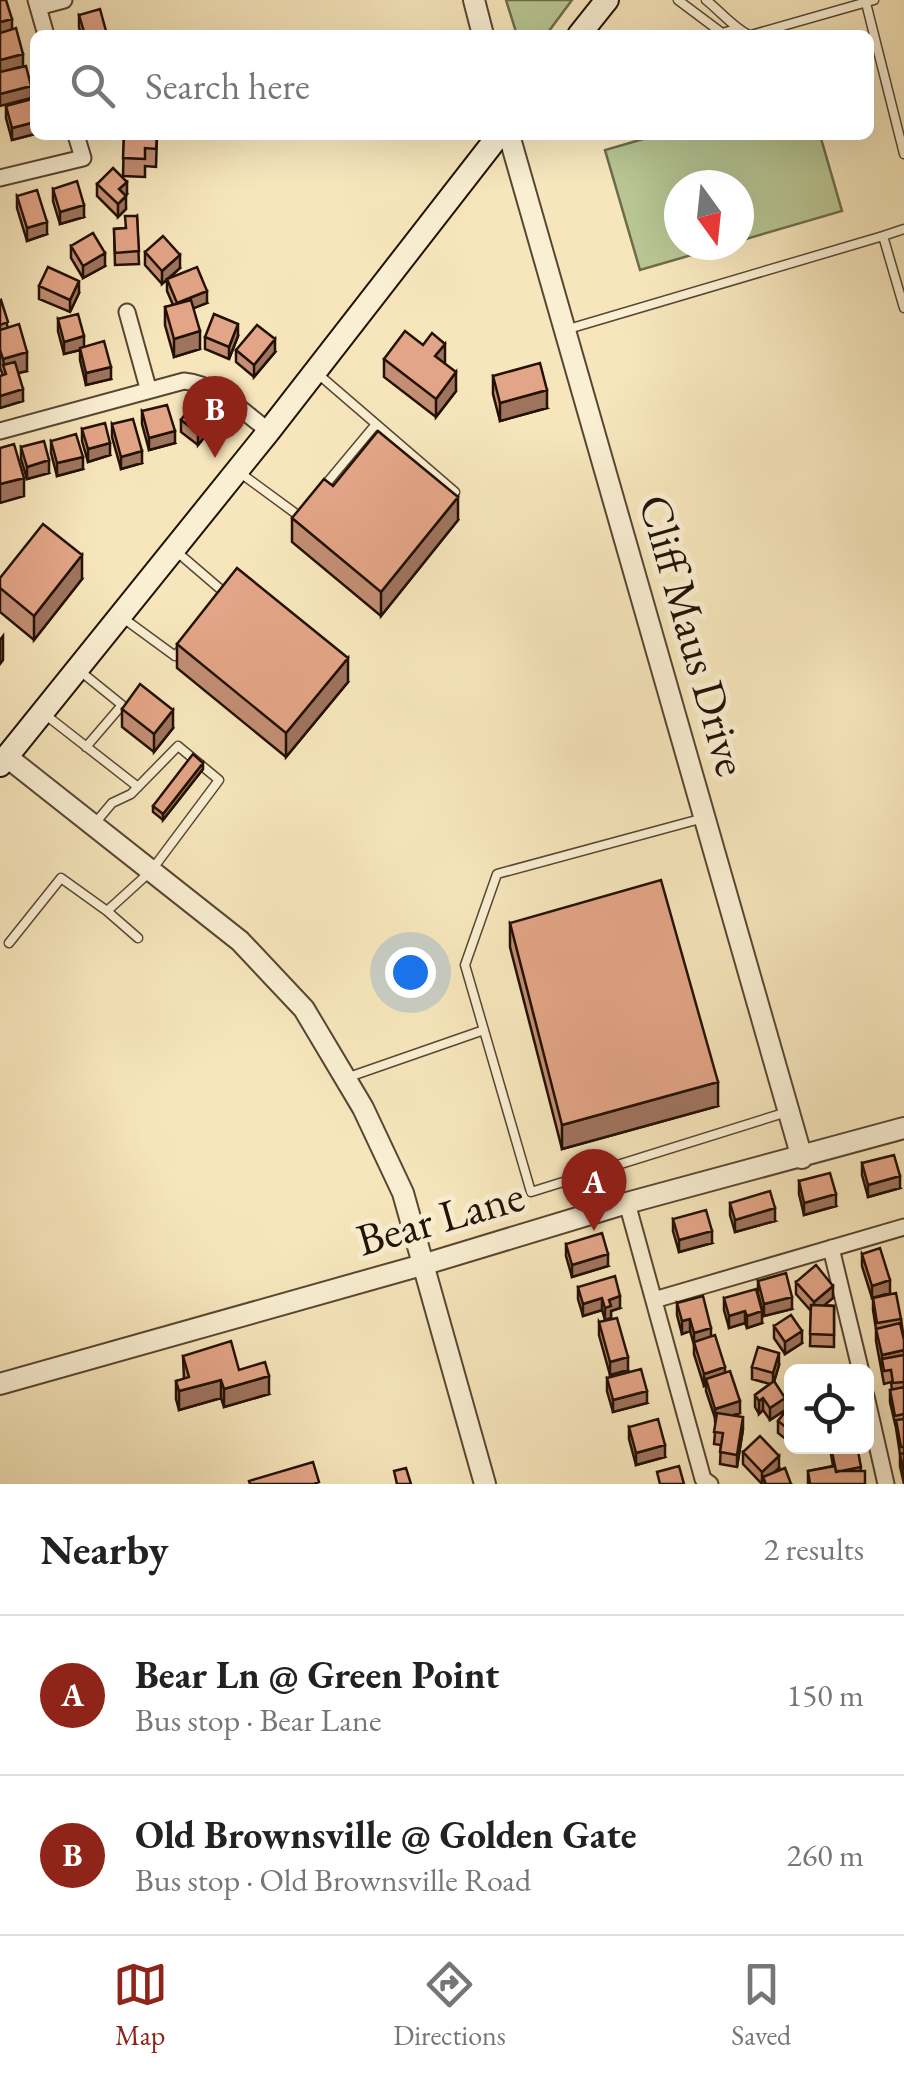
<!DOCTYPE html>
<meta charset="utf-8">
<style>
body{margin:0;font-family:"EB Garamond",serif;background:#f6f6f6;color:#222}
.controls{position:absolute;right:30px;bottom:30px;display:grid;overflow:hidden;border-radius:15px;box-shadow:0 10px 40px #0002}
.controls button{width:90px;height:90px;display:grid;place-items:center;padding:0;border:0;border-bottom:2px solid #e0e0e0;background:#fff;color:#222;font:50px sans-serif}
.compass{position:absolute;left:664px;top:170px;width:90px;height:90px;border-radius:50%;background:#fff;box-shadow:0 10px 40px #0002;rotate:165deg}
.you{position:absolute;left:410px;top:972px;width:35px;height:35px;margin:-25px;border:8px solid #fff;border-radius:50%;background:#1a73e8;box-shadow:0 0 0 15px #1a73e833}
.badge{display:grid;place-items:center;width:65px;height:65px;border-radius:50%;background:#8f2418;color:#fff;font-size:32px;font-weight:700}
.pin{position:absolute;translate:-50% -82px;filter:drop-shadow(0 2px 5px #0008)}
.pin::after{content:'';position:absolute;top:52px;width:35px;height:30px;background:inherit;clip-path:polygon(0 0,100% 0,50% 100%)}
.list{margin:0;padding:0;list-style:none}
h2{display:flex;justify-content:space-between;align-items:center;height:130px;margin:0;padding:0 40px;font-size:42px}
h2 small{font-size:32px;font-weight:400;color:#767676}
.list li{display:grid;grid-template-columns:65px 1fr auto;gap:30px;align-items:center;box-sizing:border-box;height:160px;padding:0 40px;border-top:2px solid #e0e0e0}
.list b{display:block;font-size:38px;white-space:nowrap}
.list p{margin:0;font-size:32px;white-space:nowrap;color:#767676}
.list em{font-size:32px;font-style:normal;color:#767676}
.icon{flex:none;width:55px;height:55px;fill:none;stroke:currentColor;stroke-width:2;stroke-linecap:round;stroke-linejoin:round}
.map{position:relative;flex:none;width:904px;height:1484px;overflow:hidden}
.search{position:absolute;background:#fff;box-shadow:0 10px 40px #0002;left:30px;right:30px;top:30px;height:110px;display:flex;align-items:center;gap:25px;box-sizing:border-box;padding:0 35px;border-radius:15px;color:#767676;font-size:38px}
.sheet{height:450px;background:#fff}
nav{display:flex;justify-content:space-around;align-items:center;box-sizing:border-box;height:140px;border-top:2px solid #e0e0e0;background:#fff;font-size:28px;color:#767676}
nav a{display:grid;justify-items:center;gap:5px}
nav .on{color:#8f2418}
.map>svg:first-child{display:block}
</style>
<div class="map">
<svg width="904" height="1484" viewBox="0 0 904 1484">
<rect width="100%" height="100%" fill="#f7e6bc"/>
<filter id="stains"><feTurbulence type="fractalNoise" baseFrequency=".002" numOctaves="4"/><feColorMatrix values="0 0 0 0 .2 0 0 0 0 .09 0 0 0 0 .02 0 0 0 .5 -.17"/></filter>
<radialGradient id="worn" r=".72"><stop offset=".6" stop-color="#630" stop-opacity="0"/><stop offset="1" stop-color="#630" stop-opacity=".3"/></radialGradient>
<path fill="#b9c693" stroke="#6e6c4c" stroke-width="2.5" d="M 506,0 L 572,0 L 546,35 L 517,35 Z
M 657,135 L 820,135 L 842,211 L 739,241 L 739,185 L 679,185 L 679,245 L 726,245 L 640,270 L 605,150 Z"/>
<g fill="none" stroke-linecap="round" stroke-linejoin="round">
<g stroke="#584632" stroke-width="11">
<path id="service" d="M 678,0 L 722,33 L 736,29
M 706,0 C 720,11 734,28 749,35
M 866,3 L 904,154
M 751,35 L 874,0
M 883,236 L 904,229
M 565,330 L 883,236 L 904,308
M 318,374 L 455,492
M 239,472 L 299,516
M 321,490 L 376,424
M 177,552 L 226,594
M 123,618 L 175,656 L 183,647
M 80,671 L 122,705 L 86,747
M 47,716 L 138,787
M 700,819 L 497,874 L 465,965 L 531,1192 L 787,1112
M 96,822 L 112,803 L 131,794 L 178,746 L 219,780 L 151,871 L 107,911 L 138,938
M 9,943 L 61,878 L 107,911
M 346,1078 L 484,1030"/>
</g>
<g stroke="#584632" stroke-width="19">
<path id="minor" d="M 36,0 L 46,35
M 38,7 L 64,0
M 0,178 L 83,158 L 76,135
M 127,312 L 148,388
M 0,431 L 184,381 C 217,384 243,412 269,431
M 627,1203 L 703,1479 L 710,1484
M 831,1248 L 861,1372
M 654,1300 L 904,1227
M 866,1396 L 886,1484"/>
</g>
<g stroke="#584632" stroke-width="24">
<path id="tertiary" d="M 474,0 L 483,35
M 509,135 L 802,1158
M 7,757 L 240,941 L 304,1009 L 363,1108 L 403,1193 L 485,1484
M 0,1384 L 422,1265 L 627,1203 L 904,1128"/>
</g>
<g stroke="#231104" stroke-width="26">
<path id="secondary" d="M 579,35 L 607,0
M 0,765 L 269,431 L 499,135"/>
</g>
<use href="#service" stroke="#faefd3" stroke-width="8"/>
<use href="#minor" stroke="#faefd3" stroke-width="15"/>
<use href="#tertiary" stroke="#faefd3" stroke-width="20"/>
<use href="#secondary" stroke="#faefd3" stroke-width="22"/>
</g>
<path fill="#c38e74" stroke="#231104" stroke-width="2.5" d="M 79,15 L 106,35 L 81,35 L 79,27 Z
M 6,106 L 35,110 L 35,134 L 12,140 L 6,118 Z
M 124,135 L 157,135 L 156,167 L 145,166 L 145,177 L 123,176 Z
M 97,184 L 127,194 L 125,196 L 126,209 L 118,217 L 97,196 Z
M 53,189 L 84,217 L 60,224 L 53,201 Z
M 17,196 L 47,234 L 27,241 L 17,208 Z
M 137,216 L 139,264 L 115,265 L 114,229 L 125,228 Z
M 71,246 L 105,266 L 83,278 L 71,258 Z
M 145,252 L 180,268 L 169,278 L 207,303 L 193,308 L 200,349 L 174,357 L 165,325 L 165,307 L 173,305 L 167,291 L 167,279 L 162,284 L 145,265 Z
M 39,286 L 79,293 L 70,312 L 39,299 Z
M 0,301 L 8,328 L 27,371 L 18,373 L 23,401 L 0,408 L 0,376 L 3,375 L 0,368 Z
M 58,319 L 84,347 L 111,379 L 86,385 L 80,360 L 80,350 L 64,354 L 58,331 Z
M 238,336 L 229,359 L 205,349 L 205,337 Z
M 236,350 L 275,352 L 254,377 L 236,362 Z
M 384,359 L 444,363 L 456,391 L 436,417 L 384,377 Z
M 493,376 L 547,408 L 500,421 L 493,394 Z
M 142,411 L 175,443 L 149,450 L 142,424 Z
M 181,420 L 210,430 L 198,445 L 181,432 Z
M 112,424 L 142,463 L 121,469 L 112,437 Z
M 82,429 L 110,455 L 88,462 L 82,441 Z
M 51,441 L 83,469 L 57,476 L 51,453 Z
M 21,447 L 49,473 L 27,479 L 21,459 Z
M 333,486 L 458,520 L 381,616 L 292,542 L 292,518 Z
M 0,578 L 82,579 L 34,640 L 0,612 Z
M 177,644 L 348,682 L 286,757 L 177,668 Z
M 122,709 L 173,728 L 154,752 L 122,727 Z
M 203,769 L 163,820 L 153,812 L 153,806 Z
M 510,923 L 718,1106 L 562,1149 L 510,947 Z
M 862,1163 L 900,1188 L 868,1197 L 862,1175 Z
M 799,1181 L 836,1206 L 804,1215 L 799,1194 Z
M 730,1203 L 775,1221 L 735,1232 L 730,1215 Z
M 673,1219 L 712,1243 L 679,1252 L 673,1231 Z
M 566,1244 L 608,1266 L 572,1277 L 566,1256 Z
M 862,1254 L 890,1293 L 872,1298 L 862,1266 Z
M 758,1281 L 792,1309 L 764,1316 L 758,1293 Z
M 796,1282 L 833,1298 L 824,1305 L 834,1306 L 834,1347 L 810,1346 L 811,1311 L 796,1294 Z
M 578,1287 L 620,1308 L 611,1311 L 611,1318 L 605,1320 L 602,1310 L 583,1316 L 578,1299 Z
M 724,1298 L 762,1323 L 747,1328 L 745,1323 L 729,1328 L 724,1310 Z
M 873,1298 L 901,1319 L 904,1340 L 904,1484 L 900,1466 L 900,1454 L 896,1428 L 890,1402 L 890,1390 L 892,1390 L 891,1382 L 884,1384 L 876,1341 L 876,1329 L 873,1310 Z
M 677,1303 L 711,1337 L 725,1373 L 740,1413 L 732,1416 L 743,1429 L 737,1467 L 720,1464 L 721,1445 L 714,1444 L 716,1421 L 706,1391 L 706,1385 L 704,1386 L 694,1354 L 694,1345 L 690,1331 L 682,1334 L 677,1315 Z
M 599,1322 L 628,1370 L 610,1375 L 599,1335 Z
M 774,1326 L 802,1343 L 785,1354 L 774,1338 Z
M 183,1356 L 239,1370 L 269,1394 L 224,1407 L 221,1398 L 179,1410 L 176,1399 L 176,1381 L 184,1379 Z
M 779,1365 L 774,1382 L 785,1410 L 770,1420 L 763,1410 L 759,1414 L 755,1407 L 755,1395 L 770,1384 L 752,1379 L 752,1367 Z
M 607,1378 L 647,1403 L 613,1412 L 607,1391 Z
M 792,1403 L 792,1444 L 778,1433 L 778,1421 Z
M 629,1427 L 665,1457 L 636,1465 L 629,1439 Z
M 828,1446 L 857,1446 L 861,1471 L 865,1484 L 808,1484 L 808,1471 L 833,1466 L 830,1448 L 828,1448 Z
M 743,1452 L 779,1468 L 774,1472 L 791,1484 L 762,1484 L 743,1464 Z"/>
<path fill="#9f745e" stroke="#231104" stroke-width="2.5" d="M 12,19 L 12,31 L 0,35 L 0,22 Z
M 23,54 L 23,66 L 0,73 L 0,60 Z
M 31,86 L 31,98 L 0,106 L 0,94 Z
M 35,122 L 35,134 L 12,140 L 12,128 Z
M 127,182 L 127,194 L 119,202 L 119,189 Z
M 126,196 L 126,209 L 118,217 L 118,204 Z
M 84,205 L 84,217 L 60,224 L 60,212 Z
M 47,222 L 47,234 L 27,241 L 27,228 Z
M 105,253 L 105,266 L 83,278 L 83,266 Z
M 180,255 L 180,268 L 162,284 L 162,271 Z
M 79,281 L 79,293 L 70,312 L 70,300 Z
M 207,291 L 207,303 L 177,315 L 177,303 Z
M 238,324 L 238,336 L 229,359 L 229,347 Z
M 200,331 L 200,349 L 174,357 L 174,339 Z
M 84,336 L 84,349 L 64,354 L 64,342 Z
M 275,339 L 275,352 L 254,377 L 254,365 Z
M 445,344 L 445,362 L 435,374 L 435,356 Z
M 27,352 L 27,371 L 6,376 L 3,359 Z
M 111,367 L 111,379 L 86,385 L 86,373 Z
M 456,372 L 456,391 L 436,417 L 436,399 Z
M 23,389 L 23,401 L 0,408 L 0,396 Z
M 547,390 L 547,408 L 500,421 L 500,403 Z
M 210,418 L 210,430 L 198,445 L 198,433 Z
M 175,431 L 175,443 L 149,450 L 149,438 Z
M 110,443 L 110,455 L 88,462 L 88,449 Z
M 142,451 L 142,463 L 121,469 L 121,457 Z
M 83,457 L 83,469 L 57,476 L 57,463 Z
M 49,460 L 49,473 L 27,479 L 27,467 Z
M 24,478 L 24,496 L 0,503 L 0,484 Z
M 458,497 L 458,520 L 381,616 L 381,592 Z
M 82,555 L 82,579 L 34,640 L 34,616 Z
M 3,636 L 3,660 L 0,664 L 0,640 Z
M 348,658 L 348,682 L 286,757 L 286,733 Z
M 173,710 L 173,728 L 154,752 L 154,734 Z
M 203,763 L 203,769 L 163,820 L 163,814 Z
M 718,1082 L 718,1106 L 562,1149 L 562,1125 Z
M 900,1176 L 900,1188 L 868,1197 L 868,1185 Z
M 836,1194 L 836,1206 L 804,1215 L 804,1203 Z
M 775,1208 L 775,1221 L 735,1232 L 735,1220 Z
M 712,1231 L 712,1243 L 679,1252 L 679,1240 Z
M 608,1254 L 608,1266 L 572,1277 L 572,1265 Z
M 890,1280 L 890,1293 L 872,1298 L 872,1286 Z
M 833,1286 L 833,1298 L 814,1314 L 814,1302 Z
M 620,1296 L 620,1308 L 611,1311 L 611,1318 L 605,1320 L 605,1308 L 609,1300 Z
M 792,1297 L 792,1309 L 764,1316 L 764,1304 Z
M 602,1298 L 602,1310 L 583,1316 L 583,1304 Z
M 745,1311 L 745,1323 L 729,1328 L 729,1316 Z
M 762,1311 L 762,1323 L 747,1328 L 747,1316 Z
M 690,1319 L 690,1331 L 682,1334 L 682,1321 Z
M 711,1328 L 711,1340 L 694,1345 L 694,1333 Z
M 802,1331 L 802,1343 L 785,1354 L 785,1342 Z
M 904,1350 L 904,1362 L 882,1359 L 882,1367 L 882,1355 Z
M 779,1353 L 779,1365 L 773,1385 L 773,1373 Z
M 628,1357 L 628,1370 L 610,1375 L 610,1362 Z
M 725,1367 L 725,1379 L 706,1379 L 706,1385 L 704,1386 L 704,1374 Z
M 269,1376 L 269,1394 L 224,1407 L 224,1389 Z
M 221,1380 L 221,1398 L 179,1410 L 179,1391 Z
M 647,1391 L 647,1403 L 613,1412 L 613,1400 Z
M 763,1398 L 763,1410 L 759,1414 L 759,1401 Z
M 785,1398 L 785,1410 L 770,1420 L 770,1408 Z
M 740,1401 L 740,1413 L 715,1421 L 715,1409 Z
M 743,1417 L 743,1429 L 737,1467 L 737,1455 Z
M 665,1445 L 665,1457 L 636,1465 L 636,1453 Z
M 779,1456 L 779,1468 L 765,1481 L 763,1477 L 762,1484 L 762,1472 Z"/>
<path fill="#e3a587" stroke="#231104" stroke-width="2.5" d="M 0,0 L 6,0 L 12,19 L 0,22 Z
M 100,9 L 106,31 L 85,35 L 79,15 Z
M 16,28 L 23,54 L 0,60 L 0,33 Z
M 26,66 L 31,86 L 0,94 L 0,72 Z
M 32,99 L 35,110 L 35,122 L 12,128 L 6,106 Z
M 124,135 L 157,135 L 156,149 L 145,148 L 145,159 L 123,158 Z
M 113,168 L 127,182 L 119,189 L 126,196 L 118,204 L 97,184 Z
M 77,181 L 84,205 L 60,212 L 53,189 Z
M 37,190 L 47,222 L 27,228 L 17,196 Z
M 125,216 L 137,216 L 139,251 L 115,253 L 114,229 L 126,228 Z
M 93,233 L 105,253 L 83,266 L 71,246 Z
M 163,236 L 180,255 L 162,271 L 145,252 Z
M 48,267 L 79,281 L 70,300 L 39,286 Z
M 197,267 L 207,291 L 177,303 L 167,279 Z
M 1,300 L 8,322 L 0,325 L 0,301 Z
M 191,300 L 200,331 L 174,339 L 165,307 Z
M 78,314 L 84,336 L 64,342 L 58,319 Z
M 214,314 L 238,324 L 229,347 L 205,337 Z
M 19,324 L 27,352 L 3,359 L 0,350 L 0,330 Z
M 257,325 L 275,339 L 254,365 L 236,350 Z
M 405,331 L 423,345 L 432,333 L 445,344 L 435,356 L 456,372 L 436,399 L 384,359 Z
M 104,341 L 111,367 L 86,373 L 80,348 Z
M 15,362 L 23,389 L 0,396 L 0,376 L 6,374 L 3,365 Z
M 540,363 L 547,390 L 500,403 L 493,376 Z
M 192,404 L 210,418 L 198,433 L 181,420 Z
M 167,405 L 175,431 L 149,438 L 142,411 Z
M 133,419 L 142,451 L 121,457 L 112,424 Z
M 105,423 L 110,443 L 88,449 L 82,429 Z
M 378,431 L 458,497 L 381,592 L 292,518 L 324,479 L 333,486 Z
M 76,434 L 83,457 L 57,463 L 51,441 Z
M 44,441 L 49,460 L 27,467 L 21,447 Z
M 14,444 L 24,478 L 0,484 L 0,448 Z
M 43,524 L 82,555 L 34,616 L 0,588 L 0,578 Z
M 237,568 L 348,658 L 286,733 L 177,644 Z
M 140,684 L 173,710 L 154,734 L 122,709 Z
M 193,754 L 203,763 L 163,814 L 153,806 Z
M 661,880 L 718,1082 L 562,1125 L 510,923 Z
M 894,1155 L 900,1176 L 868,1185 L 862,1163 Z
M 830,1173 L 836,1194 L 804,1203 L 799,1181 Z
M 770,1191 L 775,1208 L 735,1220 L 730,1203 Z
M 706,1210 L 712,1231 L 679,1240 L 673,1219 Z
M 602,1233 L 608,1254 L 572,1265 L 566,1244 Z
M 880,1248 L 890,1280 L 872,1286 L 862,1254 Z
M 816,1265 L 833,1286 L 814,1302 L 796,1282 Z
M 786,1273 L 792,1297 L 764,1304 L 758,1281 Z
M 615,1276 L 620,1296 L 609,1300 L 611,1306 L 605,1308 L 602,1298 L 583,1304 L 578,1287 Z
M 756,1289 L 762,1311 L 747,1316 L 745,1311 L 729,1316 L 724,1298 Z
M 896,1293 L 901,1319 L 877,1323 L 873,1298 Z
M 703,1296 L 711,1328 L 694,1333 L 690,1319 L 682,1321 L 677,1303 Z
M 811,1305 L 834,1306 L 834,1335 L 810,1334 Z
M 791,1315 L 802,1331 L 785,1342 L 774,1326 Z
M 617,1318 L 628,1357 L 610,1362 L 599,1322 Z
M 900,1323 L 904,1340 L 904,1350 L 882,1355 L 876,1329 Z
M 715,1335 L 725,1367 L 704,1374 L 694,1342 Z
M 231,1341 L 239,1370 L 265,1362 L 269,1376 L 224,1389 L 221,1380 L 179,1391 L 176,1381 L 189,1377 L 183,1356 Z
M 758,1347 L 779,1353 L 773,1373 L 752,1367 Z
M 904,1355 L 904,1382 L 893,1383 L 891,1370 L 884,1371 L 882,1359 Z
M 641,1369 L 647,1391 L 613,1400 L 607,1378 Z
M 730,1371 L 740,1401 L 715,1409 L 706,1379 Z
M 774,1381 L 785,1398 L 770,1408 L 763,1398 L 759,1401 L 755,1395 Z
M 904,1387 L 904,1414 L 895,1416 L 890,1390 Z
M 792,1403 L 792,1432 L 778,1421 Z
M 717,1413 L 743,1417 L 737,1455 L 720,1452 L 723,1433 L 714,1432 Z
M 658,1419 L 665,1445 L 636,1453 L 629,1427 Z
M 904,1419 L 904,1447 L 901,1447 L 896,1420 Z
M 760,1436 L 779,1456 L 762,1472 L 743,1452 Z
M 831,1446 L 857,1446 L 861,1467 L 836,1472 Z
M 904,1453 L 904,1474 L 900,1454 Z
M 313,1462 L 319,1482 L 314,1484 L 250,1484 L 249,1481 Z
M 679,1466 L 684,1484 L 660,1484 L 657,1472 Z
M 835,1466 L 836,1471 L 865,1471 L 865,1484 L 810,1484 L 808,1471 Z
M 406,1468 L 411,1484 L 397,1484 L 394,1471 Z
M 785,1468 L 791,1484 L 766,1484 L 763,1477 Z"/>
<g text-anchor="middle" stroke-width="10" stroke-linejoin="round" paint-order="stroke">
<g font-size="45" fill="#231104" stroke="#faefd3">
<text transform="translate(694 635) rotate(74)" y="16">Cliff Maus Drive</text>
<text transform="translate(440 1217) rotate(-16)" y="16">Bear Lane</text>
</g>
</g>
<rect width="100%" height="100%" filter="url(#stains)"/>
<rect width="100%" height="100%" fill="url(#worn)"/>
</svg>
<div class="controls">
<button><svg class="icon" aria-label="locate" viewBox="0 0 24 24"><circle cx="12" cy="12" r="6"/><path d="M12 2v4M12 18v4M2 12h4M18 12h4"/></svg></button>
</div>
<svg class="compass" viewBox="-18 -18 36 36"><path d="M0-13l5 13h-10z" fill="#e53935"/><path d="M0 13l5-13h-10z" fill="#767676"/></svg>
<div class="you"></div>
<div class="pin badge" style="left:594px;top:1231px">A</div>
<div class="pin badge" style="left:215px;top:458px">B</div>
<div class="search"><svg class="icon" aria-label="search" viewBox="0 0 24 24"><circle cx="10" cy="10" r="6"/><path d="M15 15l6 6"/></svg>Search here</div>
</div>
<section class="sheet">
<h2>Nearby<small>2 results</small></h2>
<ul class="list">
<li><span class="badge">A</span><div><b>Bear Ln @ Green Point</b><p>Bus stop · Bear Lane</p></div><em>150 m</em></li>
<li><span class="badge">B</span><div><b>Old Brownsville @ Golden Gate</b><p>Bus stop · Old Brownsville Road</p></div><em>260 m</em></li>
</ul>
</section>
<nav>
<a class="on"><svg class="icon" aria-label="map" viewBox="0 0 24 24"><path d="M3 6l6-2 6 2 6-2v14l-6 2-6-2-6 2zM9 4v14M15 6v14"/></svg>Map</a>
<a><svg class="icon" aria-label="directions" viewBox="0 0 24 24"><path d="M12 3l9 9-9 9-9-9zM9 14v-3h6M13 9l2 2-2 2"/></svg>Directions</a>
<a><svg class="icon" aria-label="saved" viewBox="0 0 24 24"><path d="M7 4h10v16l-5-4-5 4z"/></svg>Saved</a>
</nav>
